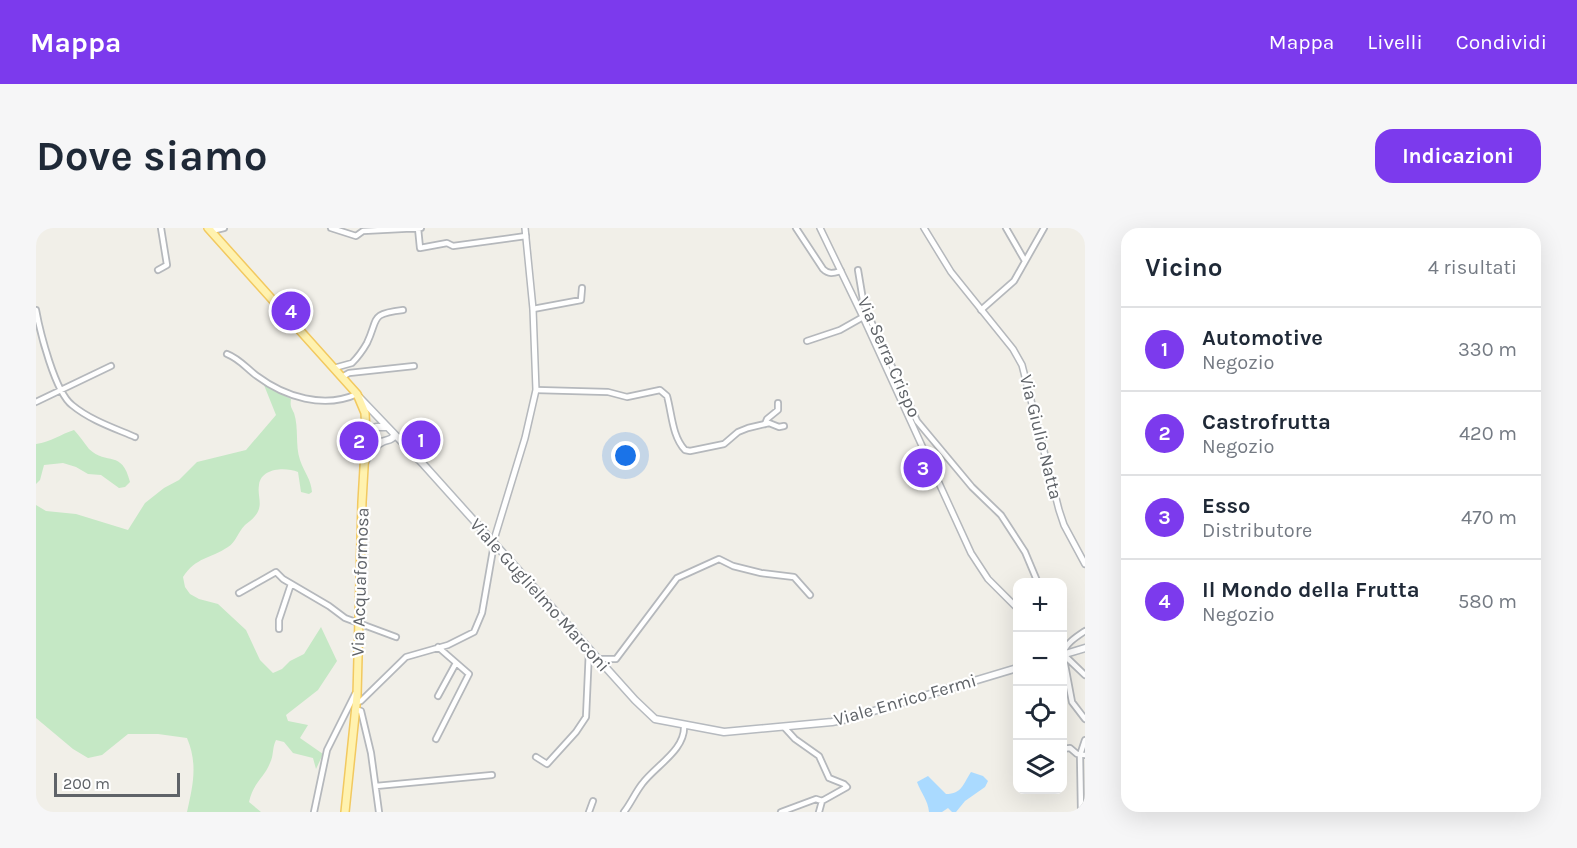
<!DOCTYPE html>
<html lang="it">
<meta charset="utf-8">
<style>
body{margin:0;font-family:Karla,sans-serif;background:#f6f6f7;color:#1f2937}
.controls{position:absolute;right:18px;bottom:18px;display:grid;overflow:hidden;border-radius:12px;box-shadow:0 6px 24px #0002}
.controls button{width:54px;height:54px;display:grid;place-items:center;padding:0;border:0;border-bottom:2px solid #e0e1e3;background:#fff;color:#1f2937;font:30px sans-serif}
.scale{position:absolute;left:18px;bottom:15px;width:126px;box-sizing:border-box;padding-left:6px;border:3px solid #5f6368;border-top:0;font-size:16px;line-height:21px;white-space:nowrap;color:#5f6368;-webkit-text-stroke:4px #fff;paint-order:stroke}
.you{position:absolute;left:590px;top:228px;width:21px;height:21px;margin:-15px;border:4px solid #fff;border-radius:50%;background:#1a73e8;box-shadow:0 0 0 9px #1a73e833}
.badge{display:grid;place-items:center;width:39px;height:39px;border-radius:50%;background:#7c3aed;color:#fff;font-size:20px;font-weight:700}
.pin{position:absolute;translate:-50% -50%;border:3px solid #fff;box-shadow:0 2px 6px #0006}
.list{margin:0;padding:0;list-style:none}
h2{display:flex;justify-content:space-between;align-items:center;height:78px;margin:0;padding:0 24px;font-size:26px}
h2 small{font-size:20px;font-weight:400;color:#747a83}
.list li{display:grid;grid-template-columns:39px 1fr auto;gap:18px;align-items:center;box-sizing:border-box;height:84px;padding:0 24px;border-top:2px solid #e0e1e3}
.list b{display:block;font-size:22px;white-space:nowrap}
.list p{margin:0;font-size:20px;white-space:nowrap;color:#747a83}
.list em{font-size:20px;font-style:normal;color:#747a83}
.icon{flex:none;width:33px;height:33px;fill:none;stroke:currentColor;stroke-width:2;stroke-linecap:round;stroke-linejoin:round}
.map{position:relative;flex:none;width:1049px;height:584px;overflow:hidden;border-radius:18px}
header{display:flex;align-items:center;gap:36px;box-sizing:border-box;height:84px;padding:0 30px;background:#7c3aed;color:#fff}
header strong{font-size:28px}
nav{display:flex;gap:33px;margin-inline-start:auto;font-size:21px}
.intro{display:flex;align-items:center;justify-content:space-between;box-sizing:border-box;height:144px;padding:0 36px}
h1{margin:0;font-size:42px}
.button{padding:15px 27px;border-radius:18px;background:#7c3aed;color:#fff;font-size:21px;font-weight:700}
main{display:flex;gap:36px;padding:0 36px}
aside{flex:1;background:#fff;border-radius:18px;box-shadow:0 6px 24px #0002}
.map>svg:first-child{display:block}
</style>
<header>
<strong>Mappa</strong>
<nav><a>Mappa</a><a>Livelli</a><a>Condividi</a></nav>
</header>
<div class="intro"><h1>Dove siamo</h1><a class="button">Indicazioni</a></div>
<main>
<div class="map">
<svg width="1049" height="584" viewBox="0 0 1049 584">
<rect width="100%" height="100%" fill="#f1efe8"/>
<path fill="#c5e8c5" d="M 228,157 L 255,171 C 254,178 255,179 258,185 C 263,200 259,217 264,232 C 268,244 275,251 276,264 L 273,266 L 265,264 L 262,244 C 249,239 225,240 223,257 C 221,269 228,277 219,288 C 216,292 212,294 209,297 C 202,304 200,314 192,319 C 174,331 160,329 147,349 L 149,359 L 154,366 L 163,371 L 182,376 L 210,402 L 224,432 L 237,445 L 246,441 L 254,433 L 268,426 L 285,399 L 301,433 L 282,462 L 250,487 L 252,493 L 272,497 L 264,510 L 287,526 L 280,541 L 277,530 L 257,525 L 248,514 L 240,512 C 236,520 238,527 234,535 C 228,550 217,555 213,574 L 225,584 L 151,584 C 157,557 162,536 151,510 L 122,506 L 92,506 L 66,527 L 52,530 L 37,521 L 0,490 L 0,277 L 10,283 L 40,286 L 92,302 L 109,275 L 128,260 L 143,252 L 161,234 L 210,222 L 240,187 Z
M 38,202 C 44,208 48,215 53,221 C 71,238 86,221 94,254 L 89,259 L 83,260 L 65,247 L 52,246 L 40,239 L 27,235 L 8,237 L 4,252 L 0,256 L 0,216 C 15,214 25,206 38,202 Z"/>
<path fill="#aadaff" d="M 935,544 L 947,548 L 952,553 L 949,559 L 929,573 L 920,584 L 916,584 L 912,580 L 906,584 L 893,584 C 892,572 885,565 881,554 L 892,548 L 910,566 C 926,566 927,556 935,544 Z"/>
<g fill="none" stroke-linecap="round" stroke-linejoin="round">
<g stroke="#b5b8bc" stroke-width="8">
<path id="minor" d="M 295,0 L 320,8 L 327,3 L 385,0
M 382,0 L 384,20 L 411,15 L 417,18 L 490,8
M 760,0 L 787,41 C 793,47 798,45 805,43
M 970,0 L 989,33
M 175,3 L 188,0
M 122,42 L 131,37 L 125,0
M 822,42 L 828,78 L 881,193 L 936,259 L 965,287 L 989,324 L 1002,355
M 497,81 L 545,72 L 546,60
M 0,82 C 4,104 19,164 36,177 C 54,192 78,200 99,209
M 945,82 L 978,53 L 1008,0
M 771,113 L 804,102 L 827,89
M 191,126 C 204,131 211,141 221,148 C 249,169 288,181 321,166
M 298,140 L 316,135 C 322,129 327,122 331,115 C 343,90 333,86 367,82
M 306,149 L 313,145 L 378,138
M 500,162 L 572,164 L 591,169 L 624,162 L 631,168 C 636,186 636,208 649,222 L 654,223 L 688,216 L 702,204 L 712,200 L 733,195 L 743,199 L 748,198
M 0,174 L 75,138
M 729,196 L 731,191 L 742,182 L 742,175
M 203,365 L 240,344 L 247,351 L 293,378 L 309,390 L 360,409
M 243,401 L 243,392 L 255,356
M 1027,426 L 1036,474 L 1049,491
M 1027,426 C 1029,416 1040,409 1049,403
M 1027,426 L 1049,447
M 561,431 L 580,431 L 641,350 L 683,331 L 697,338 L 725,345 L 758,349 L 774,367
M 402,468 L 420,435
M 320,475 L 325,473 L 370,429 L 412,417 L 438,404 L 446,385 L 458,316
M 319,481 L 325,483 L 335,525 L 343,584
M 748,499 L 759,511 L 783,528 L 793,550 L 808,556 L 811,559 L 786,573 L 783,584
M 400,511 L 433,446 L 402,419
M 1026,521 L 1034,520 L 1041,526 L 1049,527
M 500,529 L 511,536 L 540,504 L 550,489 L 553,422
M 340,558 L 456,547
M 278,584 L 291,522 L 319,466
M 553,584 L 557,573
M 588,584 C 595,575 599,565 606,556 C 619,538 650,522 648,497
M 745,584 L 780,571 L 786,573
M 1045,584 L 1044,527 L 1049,512"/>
</g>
<g stroke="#b5b8bc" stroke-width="8">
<path id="tertiary" d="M 784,0 L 827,89 L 935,325 L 952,351 L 981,380
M 888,0 L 915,44 L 977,121 L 986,137 L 1023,282 L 1028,297 L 1049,336
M 457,315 L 489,210 L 500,162 L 497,81 L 489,0"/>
</g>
<g stroke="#b6babf" stroke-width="9">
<path id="secondary" d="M 323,169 L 388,237 L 599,472 L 619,491 L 688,504 L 796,494 L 811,491 L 981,440
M 346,214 L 340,213 L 330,205 L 340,199 L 351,199
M 329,234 C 333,226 338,218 346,214 C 352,211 355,213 359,207
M 1026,427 L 1049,420"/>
</g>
<g stroke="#f2c960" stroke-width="10">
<path id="primary" d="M 172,0 L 321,166 L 329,185 L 330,205 L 326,274 L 321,468 L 309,584"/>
</g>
<use href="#minor" stroke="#fff" stroke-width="4.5"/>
<use href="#tertiary" stroke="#fff" stroke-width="5"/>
<use href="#secondary" stroke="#fff" stroke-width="6"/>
<use href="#primary" stroke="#fff2af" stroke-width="7"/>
</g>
<g text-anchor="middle" stroke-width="4.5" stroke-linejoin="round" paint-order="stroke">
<g font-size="18" fill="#5f6368" stroke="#fff">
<text transform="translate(853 129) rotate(66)" y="6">Via Serra Crispo</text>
<text transform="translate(1005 209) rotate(76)" y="6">Via Giulio Natta</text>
<text transform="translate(324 354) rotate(-88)" y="6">Via Acquaformosa</text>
<text transform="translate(504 367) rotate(48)" y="6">Viale Guglielmo Marconi</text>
<text transform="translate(869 472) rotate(-16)" y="6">Viale Enrico Fermi</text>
</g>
</g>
</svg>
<div class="controls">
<button>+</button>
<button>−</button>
<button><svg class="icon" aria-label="locate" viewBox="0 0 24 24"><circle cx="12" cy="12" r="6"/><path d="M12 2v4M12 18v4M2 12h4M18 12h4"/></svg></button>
<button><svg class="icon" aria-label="layers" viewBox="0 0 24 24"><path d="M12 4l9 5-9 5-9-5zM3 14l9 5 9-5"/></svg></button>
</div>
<div class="scale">200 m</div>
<div class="you"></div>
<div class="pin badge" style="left:385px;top:212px">1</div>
<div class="pin badge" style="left:323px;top:213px">2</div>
<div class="pin badge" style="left:887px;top:240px">3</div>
<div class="pin badge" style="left:255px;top:83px">4</div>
</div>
<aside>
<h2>Vicino<small>4 risultati</small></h2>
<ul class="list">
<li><span class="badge">1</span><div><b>Automotive</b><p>Negozio</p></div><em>330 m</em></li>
<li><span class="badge">2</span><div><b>Castrofrutta</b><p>Negozio</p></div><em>420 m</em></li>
<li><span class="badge">3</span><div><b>Esso</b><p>Distributore</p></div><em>470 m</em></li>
<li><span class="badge">4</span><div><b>Il Mondo della Frutta</b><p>Negozio</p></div><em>580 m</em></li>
</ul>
</aside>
</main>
